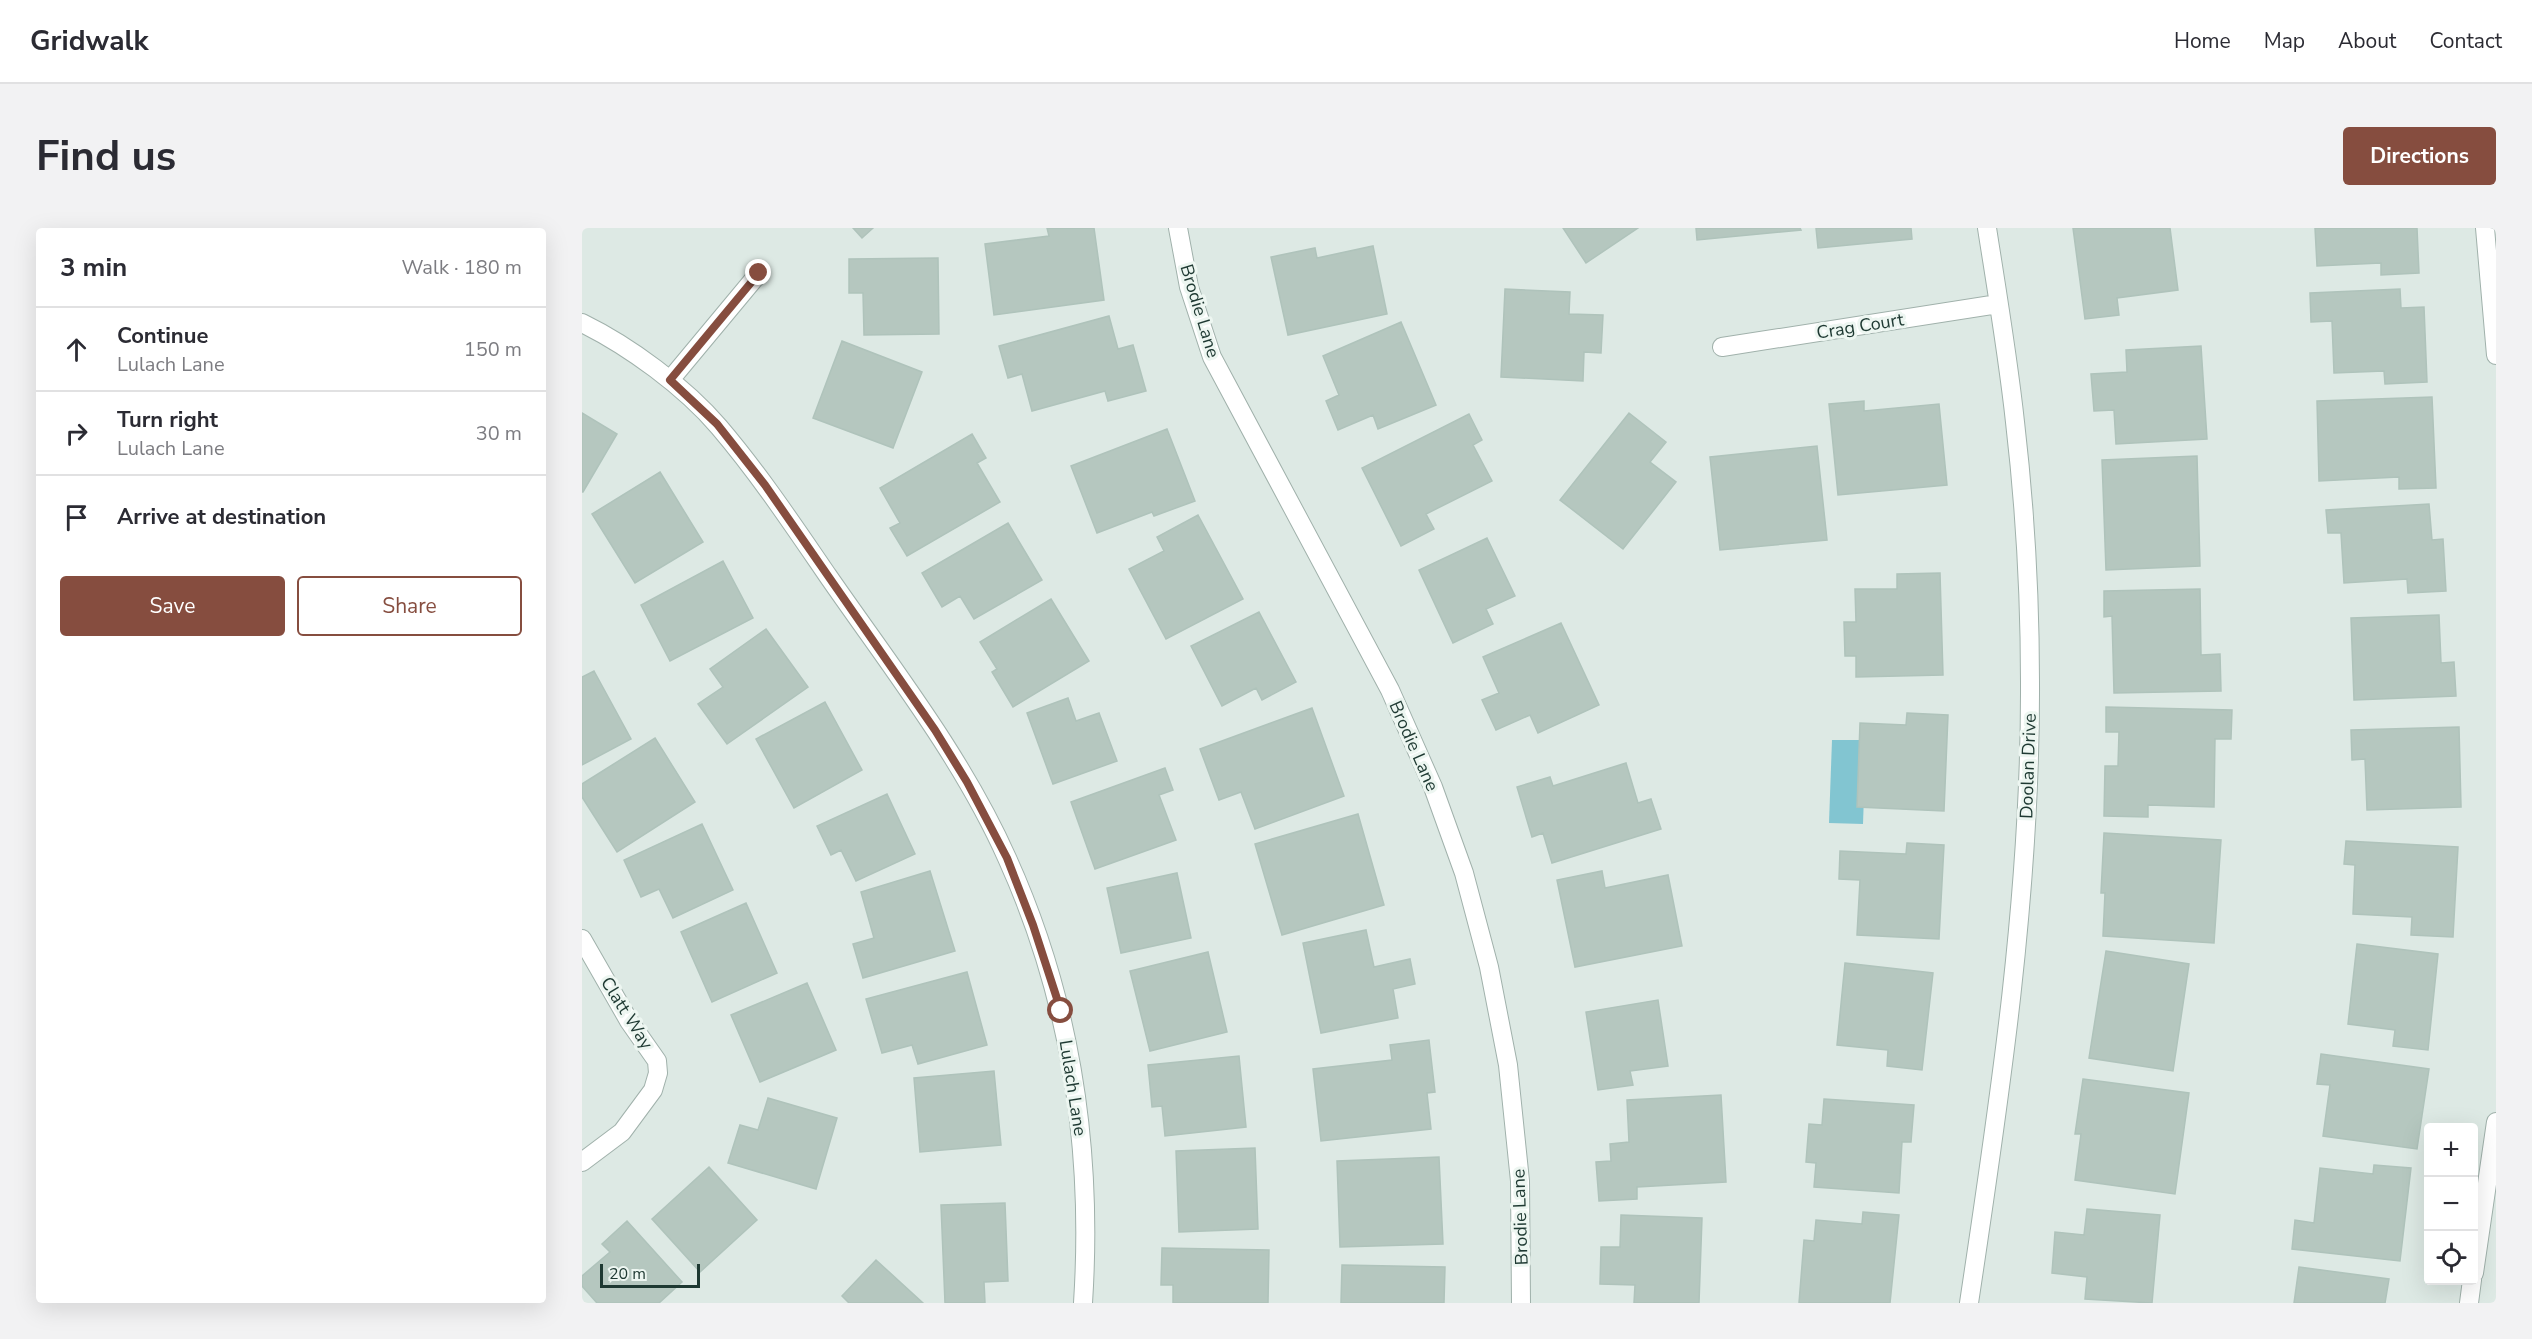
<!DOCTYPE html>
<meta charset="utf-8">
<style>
body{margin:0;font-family:"Nunito Sans",sans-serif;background:#f2f2f3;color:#2b2b33}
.controls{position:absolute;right:18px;bottom:18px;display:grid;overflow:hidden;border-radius:6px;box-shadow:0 6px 24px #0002}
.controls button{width:54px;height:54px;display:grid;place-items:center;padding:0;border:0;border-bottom:2px solid #e1e1e2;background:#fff;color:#2b2b33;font:30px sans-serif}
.scale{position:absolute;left:18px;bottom:15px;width:100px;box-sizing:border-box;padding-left:6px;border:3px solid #1e3932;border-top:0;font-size:16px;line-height:21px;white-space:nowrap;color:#1e3932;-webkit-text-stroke:4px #edf6f1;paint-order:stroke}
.stop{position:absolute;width:18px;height:18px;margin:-14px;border:4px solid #864d3f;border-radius:50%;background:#fff}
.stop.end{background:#864d3f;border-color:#fff;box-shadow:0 2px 6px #0008}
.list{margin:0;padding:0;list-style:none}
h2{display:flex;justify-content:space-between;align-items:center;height:78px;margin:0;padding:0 24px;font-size:26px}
h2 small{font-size:20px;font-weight:400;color:#7c7c81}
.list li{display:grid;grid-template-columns:39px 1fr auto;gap:18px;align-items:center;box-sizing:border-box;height:84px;padding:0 24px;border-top:2px solid #e1e1e2}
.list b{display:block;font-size:22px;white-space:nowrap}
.list p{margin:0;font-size:20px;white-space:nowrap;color:#7c7c81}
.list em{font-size:20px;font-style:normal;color:#7c7c81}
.actions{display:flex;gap:12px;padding:18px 24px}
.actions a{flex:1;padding:14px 0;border:2px solid #864d3f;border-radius:6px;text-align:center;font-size:21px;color:#864d3f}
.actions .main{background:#864d3f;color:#fff}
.icon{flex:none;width:33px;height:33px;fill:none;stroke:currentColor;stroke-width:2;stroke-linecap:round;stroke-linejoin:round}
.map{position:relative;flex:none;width:1914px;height:1075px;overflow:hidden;border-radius:6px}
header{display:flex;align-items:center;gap:36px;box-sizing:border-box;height:84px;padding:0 30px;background:#fff;border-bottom:2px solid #e1e1e2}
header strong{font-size:28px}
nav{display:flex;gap:33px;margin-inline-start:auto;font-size:21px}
.intro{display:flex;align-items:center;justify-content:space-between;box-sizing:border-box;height:144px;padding:0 36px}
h1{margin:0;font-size:42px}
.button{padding:15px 27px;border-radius:6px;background:#864d3f;color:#fff;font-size:21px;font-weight:700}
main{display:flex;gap:36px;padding:0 36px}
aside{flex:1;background:#fff;border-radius:6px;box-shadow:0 6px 24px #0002}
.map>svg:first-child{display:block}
</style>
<header>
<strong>Gridwalk</strong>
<nav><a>Home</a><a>Map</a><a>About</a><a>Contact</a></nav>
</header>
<div class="intro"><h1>Find us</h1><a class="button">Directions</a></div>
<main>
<aside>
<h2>3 min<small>Walk · 180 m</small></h2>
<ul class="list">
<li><svg class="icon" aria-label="ahead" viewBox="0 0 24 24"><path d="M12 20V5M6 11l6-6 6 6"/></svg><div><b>Continue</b><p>Lulach Lane</p></div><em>150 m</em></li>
<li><svg class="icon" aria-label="right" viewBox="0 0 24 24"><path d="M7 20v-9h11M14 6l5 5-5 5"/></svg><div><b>Turn right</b><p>Lulach Lane</p></div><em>30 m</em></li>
<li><svg class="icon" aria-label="arrive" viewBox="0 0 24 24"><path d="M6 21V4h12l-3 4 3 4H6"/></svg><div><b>Arrive at destination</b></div></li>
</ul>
<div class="actions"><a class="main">Save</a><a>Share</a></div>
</aside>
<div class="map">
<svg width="1914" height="1075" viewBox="0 0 1914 1075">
<rect width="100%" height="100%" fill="#dde9e4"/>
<path fill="#82c5d1" d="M 1250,512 L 1284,512 L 1281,596 L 1247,595 Z"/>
<path fill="#b5c7bf" stroke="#afc3bb" stroke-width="1.5" d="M 271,0 L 291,0 L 280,10 Z
M 465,0 L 512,0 L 522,72 L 412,87 L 403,16 L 467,8 Z
M 981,0 L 1056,0 L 1004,35 Z
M 1114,0 L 1218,0 L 1219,2 L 1115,12 Z
M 1234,0 L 1329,0 L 1330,11 L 1236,20 Z
M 1491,0 L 1588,0 L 1596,62 L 1535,70 L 1537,87 L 1503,91 Z
M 1733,0 L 1835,0 L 1837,45 L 1799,47 L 1799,35 L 1735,38 Z
M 791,18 L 805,86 L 706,107 L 689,29 L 733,20 L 735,30 Z
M 356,30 L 357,106 L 282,107 L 281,65 L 267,65 L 267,31 Z
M 923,61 L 988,64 L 987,86 L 1021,87 L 1019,125 L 1002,124 L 1001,153 L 919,149 Z
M 1818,61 L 1819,80 L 1842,79 L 1845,154 L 1803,156 L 1802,143 L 1752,145 L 1750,93 L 1729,94 L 1728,65 Z
M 527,88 L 536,121 L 551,117 L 564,163 L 526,173 L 523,163 L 450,183 L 440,146 L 426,150 L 417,118 Z
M 819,94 L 854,177 L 796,201 L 791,187 L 756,202 L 744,173 L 757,167 L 741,128 Z
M 260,113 L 340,144 L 311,220 L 231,190 Z
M 1619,118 L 1625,211 L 1534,216 L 1532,182 L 1512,183 L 1509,146 L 1545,144 L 1544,122 Z
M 1850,169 L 1854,260 L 1817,261 L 1817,249 L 1737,253 L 1735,173 Z
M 1282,173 L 1282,183 L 1357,176 L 1365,257 L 1256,267 L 1247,176 Z
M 0,185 L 35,206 L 1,264 L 0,264 Z
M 1047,185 L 1084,214 L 1068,234 L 1094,254 L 1041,321 L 978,272 Z
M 887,186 L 900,212 L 891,217 L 910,253 L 844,286 L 852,301 L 819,318 L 780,240 Z
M 585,201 L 613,273 L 572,288 L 570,284 L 515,305 L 489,238 Z
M 390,206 L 404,230 L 395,235 L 418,274 L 325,328 L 308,300 L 318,295 L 298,260 Z
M 1235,218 L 1245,312 L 1138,322 L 1128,229 Z
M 1615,228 L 1618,338 L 1524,342 L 1520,232 Z
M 78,244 L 121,314 L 53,355 L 10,286 Z
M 1847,276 L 1850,312 L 1861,311 L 1864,363 L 1826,365 L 1825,351 L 1762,355 L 1759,305 L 1746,305 L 1744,282 Z
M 616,287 L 661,371 L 584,411 L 547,341 L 582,323 L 575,309 Z
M 426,295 L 460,352 L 392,391 L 378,368 L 360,379 L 340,345 Z
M 905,310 L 933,368 L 904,381 L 911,396 L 871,415 L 837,342 Z
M 141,333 L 171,390 L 88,433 L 59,377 Z
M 1358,345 L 1361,447 L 1274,449 L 1274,428 L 1263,428 L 1262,394 L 1274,394 L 1273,361 L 1315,361 L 1315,346 Z
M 1618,361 L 1619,427 L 1638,426 L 1639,463 L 1532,465 L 1530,388 L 1522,389 L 1522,363 Z
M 469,371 L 507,433 L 431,479 L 410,444 L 415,441 L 398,414 Z
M 677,384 L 714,454 L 680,472 L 674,460 L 640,478 L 609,418 Z
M 1857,387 L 1859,435 L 1872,434 L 1874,468 L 1772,472 L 1769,390 Z
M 979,395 L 1017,477 L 956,505 L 948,487 L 914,502 L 900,472 L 917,465 L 901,429 Z
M 184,401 L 226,459 L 145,516 L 116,476 L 141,459 L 128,441 Z
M 12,443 L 49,511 L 0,537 L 0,449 Z
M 486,470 L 494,493 L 517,485 L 535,533 L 471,556 L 445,485 Z
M 243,474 L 280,542 L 212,580 L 174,511 Z
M 1524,479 L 1650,482 L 1649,511 L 1633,511 L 1632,579 L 1566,577 L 1566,589 L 1522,588 L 1523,538 L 1536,538 L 1537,504 L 1524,504 Z
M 730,480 L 762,568 L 673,601 L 659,564 L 637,572 L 618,521 Z
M 1325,485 L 1366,487 L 1362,583 L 1275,579 L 1278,495 L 1324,497 Z
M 1877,499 L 1879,579 L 1785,582 L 1783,531 L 1770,532 L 1769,502 Z
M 73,510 L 113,574 L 35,624 L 0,569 L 0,556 Z
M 1044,535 L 1056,575 L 1069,571 L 1079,601 L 970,635 L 961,605 L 950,609 L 935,559 L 968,549 L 971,558 Z
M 583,540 L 591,562 L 577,567 L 594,612 L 513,641 L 489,574 Z
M 305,566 L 333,626 L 274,653 L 259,622 L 249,627 L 235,598 Z
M 776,586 L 802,677 L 700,707 L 673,616 Z
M 120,596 L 151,662 L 91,690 L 77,661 L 59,669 L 42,632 Z
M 1522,605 L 1639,612 L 1632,715 L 1521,708 L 1523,665 L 1519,665 Z
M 1764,613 L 1876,619 L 1871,709 L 1829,707 L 1830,689 L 1771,686 L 1773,637 L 1762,636 Z
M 1325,615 L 1362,617 L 1357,711 L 1275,707 L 1278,652 L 1257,651 L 1258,623 L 1324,626 Z
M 348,643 L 373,723 L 281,750 L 271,716 L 292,710 L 279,664 Z
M 1020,643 L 1023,660 L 1086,647 L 1100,718 L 993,739 L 975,652 Z
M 595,645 L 609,710 L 539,725 L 525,660 Z
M 164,675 L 195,745 L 130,774 L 99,704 Z
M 784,702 L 792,739 L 828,731 L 833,756 L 811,761 L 816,790 L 739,805 L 721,715 Z
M 1775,716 L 1856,726 L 1846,822 L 1811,818 L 1813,802 L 1766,796 Z
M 1524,723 L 1607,736 L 1591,843 L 1507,830 Z
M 626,724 L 645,804 L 568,823 L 548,743 Z
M 1263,735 L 1351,745 L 1340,842 L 1305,838 L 1306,822 L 1255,817 Z
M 385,744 L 405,817 L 336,836 L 330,817 L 300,825 L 284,771 Z
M 225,755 L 254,822 L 178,854 L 149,787 Z
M 1076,772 L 1086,838 L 1048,843 L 1051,857 L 1016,862 L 1004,784 Z
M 847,812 L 853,864 L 845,865 L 849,901 L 739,913 L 731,841 L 810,832 L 808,817 Z
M 1739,826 L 1847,841 L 1835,921 L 1741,908 L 1748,857 L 1735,856 Z
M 657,828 L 664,899 L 583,908 L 580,878 L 570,879 L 566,837 Z
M 412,843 L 419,917 L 338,924 L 332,850 Z
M 1501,851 L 1607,865 L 1593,966 L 1493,952 L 1499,906 L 1493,906 Z
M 1139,867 L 1144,954 L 1055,959 L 1055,971 L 1017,973 L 1014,934 L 1029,933 L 1028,916 L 1047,914 L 1045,872 Z
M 186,870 L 255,890 L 234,961 L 146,935 L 158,897 L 176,902 Z
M 1242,871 L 1332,877 L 1329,914 L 1320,914 L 1317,965 L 1232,959 L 1234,935 L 1224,934 L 1227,896 L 1240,897 Z
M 673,920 L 676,1001 L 597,1004 L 594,923 Z
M 857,929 L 861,1016 L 758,1019 L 755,933 Z
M 1792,937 L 1829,940 L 1818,1033 L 1710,1021 L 1713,992 L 1732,995 L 1738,940 L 1791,946 Z
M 127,939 L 175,992 L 118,1044 L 70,991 Z
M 423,975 L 426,1053 L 402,1054 L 403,1075 L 363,1075 L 359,977 Z
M 1505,981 L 1578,987 L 1570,1075 L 1503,1071 L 1505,1049 L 1470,1045 L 1473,1004 L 1502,1007 Z
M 1281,984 L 1317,987 L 1308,1075 L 1217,1075 L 1222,1012 L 1232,1013 L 1234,992 L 1280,996 Z
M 1039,987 L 1120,990 L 1117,1075 L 1052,1075 L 1053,1057 L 1018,1056 L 1019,1019 L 1038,1019 Z
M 45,993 L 100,1054 L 77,1075 L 15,1075 L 0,1058 L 0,1048 L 28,1024 L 20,1016 Z
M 580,1020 L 687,1022 L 686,1075 L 591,1075 L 591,1057 L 579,1057 Z
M 294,1032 L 341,1075 L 267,1075 L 260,1068 Z
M 760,1037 L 863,1039 L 862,1075 L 759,1075 Z
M 1717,1039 L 1807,1051 L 1803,1075 L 1712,1075 Z"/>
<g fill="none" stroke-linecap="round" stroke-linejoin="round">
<g stroke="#a0b1ab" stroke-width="20">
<path id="street" d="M 596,0 L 607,59 L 630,129 L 808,462 L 851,559 L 882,645 L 907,739 L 926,837 L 938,953 L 939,1075
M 1903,0 L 1914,127
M 0,95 C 47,118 103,159 137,199 C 177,246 211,297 246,348 C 309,439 380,529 425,630 C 489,771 511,921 501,1075
M 1140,119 L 1416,76
M 88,152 L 177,45
M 0,711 L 47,793 L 75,833 L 76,845 L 71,862 L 40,904 L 0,934
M 1892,1045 L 1914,894
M 1387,1075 C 1418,869 1449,663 1448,454 C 1448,367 1443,280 1433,194 C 1426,129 1415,64 1405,0
M 1887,1075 L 1890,1052"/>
</g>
<use href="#street" stroke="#fff" stroke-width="18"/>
</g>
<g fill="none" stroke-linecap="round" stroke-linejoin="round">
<path stroke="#864d3f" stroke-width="8" d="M 177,45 L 88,152 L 135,196 L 183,257 L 353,502 L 385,554 L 425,630 L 451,697 L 479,783"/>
</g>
<g text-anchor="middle" stroke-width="6" stroke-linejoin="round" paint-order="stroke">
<g font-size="18" fill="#1e3932" stroke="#edf6f1">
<text transform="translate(618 83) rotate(73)" y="6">Brodie Lane</text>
<text transform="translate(1278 98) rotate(-9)" y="6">Crag Court</text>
<text transform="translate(832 518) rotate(66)" y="6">Brodie Lane</text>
<text transform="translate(1446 538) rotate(-88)" y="6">Doolan Drive</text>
<text transform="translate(45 785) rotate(58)" y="6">Clatt Way</text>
<text transform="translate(491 860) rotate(81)" y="6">Lulach Lane</text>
<text transform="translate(938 989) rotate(-92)" y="6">Brodie Lane</text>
</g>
</g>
</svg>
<div class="controls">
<button>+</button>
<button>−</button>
<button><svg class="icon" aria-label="locate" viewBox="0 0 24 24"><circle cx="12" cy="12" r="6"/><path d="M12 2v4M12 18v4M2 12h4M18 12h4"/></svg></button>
</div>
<div class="scale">20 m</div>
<div class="stop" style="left:479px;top:783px"></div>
<div class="stop end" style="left:177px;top:45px"></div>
</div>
</main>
